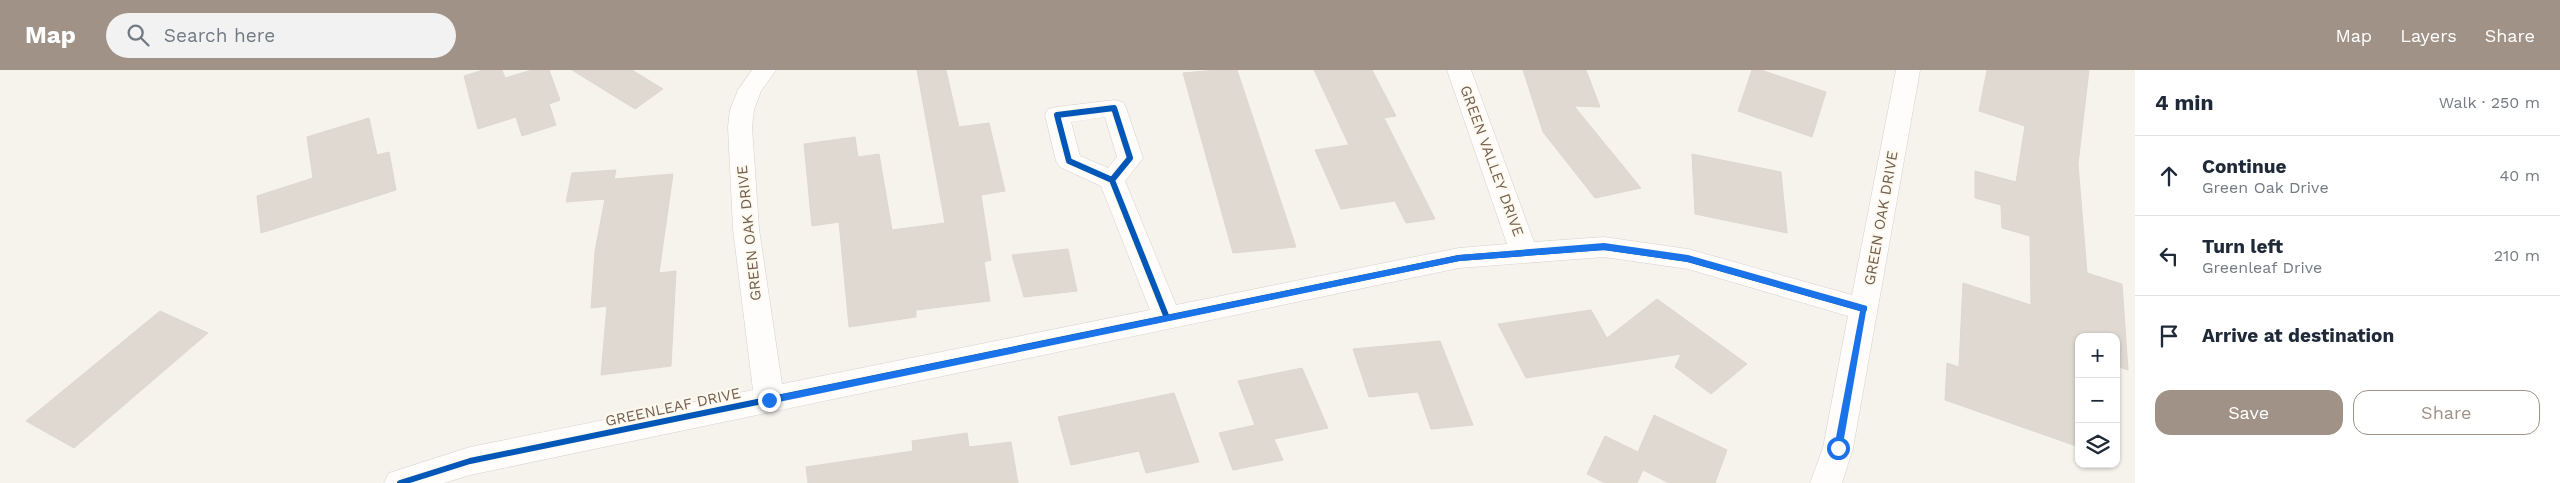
<!DOCTYPE html>
<meta charset="utf-8">
<style>
body{margin:0;font-family:"Work Sans",sans-serif;background:#f2f2f3;color:#1f2937}
.controls{position:absolute;right:15px;bottom:15px;display:grid;overflow:hidden;border-radius:10px;box-shadow:0 1px 4px #0004}
.controls button{width:45px;height:45px;display:grid;place-items:center;padding:0;border:0;border-bottom:1px solid #e0e1e3;background:#fff;color:#1f2937;font:25px sans-serif}
.stop{position:absolute;width:15px;height:15px;margin:-11px;border:4px solid #1a73e8;border-radius:50%;background:#fff}
.stop.end{background:#1a73e8;border-color:#fff;box-shadow:0 1px 5px #0008}
.list{margin:0;padding:0;list-style:none}
h2{display:flex;justify-content:space-between;align-items:center;height:65px;margin:0;padding:0 20px;font-size:21px}
h2 small{font-size:16px;font-weight:400;color:#747a83}
.list li{display:grid;grid-template-columns:32px 1fr auto;gap:15px;align-items:center;box-sizing:border-box;height:80px;padding:0 20px;border-top:1px solid #e0e1e3}
.list b{display:block;font-size:19px;white-space:nowrap}
.list p{margin:0;font-size:16px;white-space:nowrap;color:#747a83}
.list em{font-size:16px;font-style:normal;color:#747a83}
.actions{display:flex;gap:10px;padding:15px 20px}
.actions a{flex:1;padding:11px 0;border:1px solid #a09286;border-radius:15px;text-align:center;font-size:18px;color:#a09286}
.actions .main{background:#a09286;color:#fff}
.icon{flex:none;width:28px;height:28px;fill:none;stroke:currentColor;stroke-width:2;stroke-linecap:round;stroke-linejoin:round}
.map{position:relative;flex:none;width:2135px;height:413px;overflow:hidden}
header{display:flex;align-items:center;gap:30px;box-sizing:border-box;height:70px;padding:0 25px;background:#a09286;color:#fff}
header strong{font-size:24px}
nav{display:flex;gap:28px;margin-inline-start:auto;font-size:18px}
.search{width:350px;height:45px;background:#f2f2f3;display:flex;align-items:center;gap:12px;box-sizing:border-box;padding:0 18px;border-radius:28px;color:#747a83;font-size:19px}
main{display:flex}
aside{flex:1;background:#fff}
.map>svg:first-child{display:block}
</style>
<header>
<strong>Map</strong>
<div class="search"><svg class="icon" aria-label="search" viewBox="0 0 24 24"><circle cx="10" cy="10" r="6"/><path d="M15 15l6 6"/></svg>Search here</div>
<nav><a>Map</a><a>Layers</a><a>Share</a></nav>
</header>
<main>
<div class="map">
<svg width="2135" height="413" viewBox="0 0 2135 413">
<rect width="100%" height="100%" fill="#f6f3ec"/>
<path fill="#dfd9d2" stroke="#ded8cf" d="M 483,0 L 502,0 L 505,8 L 532,0 L 549,0 L 560,30 L 549,34 L 556,55 L 522,66 L 516,47 L 478,59 L 464,6 Z
M 572,0 L 632,0 L 663,19 L 635,39 Z
M 917,0 L 946,0 L 959,57 L 989,53 L 1005,121 L 981,125 L 991,190 L 984,192 L 990,231 L 916,240 L 916,247 L 849,257 L 839,152 L 812,156 L 804,74 L 855,67 L 858,87 L 879,84 L 892,160 L 945,153 Z
M 1217,0 L 1237,0 L 1296,177 L 1233,183 L 1183,3 Z
M 1314,0 L 1372,0 L 1396,46 L 1384,48 L 1435,149 L 1406,153 L 1395,131 L 1341,139 L 1315,80 L 1349,75 Z
M 1523,0 L 1586,0 L 1600,37 L 1574,36 L 1641,118 L 1595,128 L 1543,62 Z
M 1752,0 L 1761,0 L 1826,22 L 1812,67 L 1738,41 Z
M 1987,0 L 2089,0 L 2078,94 L 2087,203 L 2122,214 L 2128,300 L 2116,296 L 2116,267 L 2079,267 L 2079,377 L 1945,330 L 1947,293 L 1959,297 L 1963,213 L 2031,235 L 2030,166 L 2002,158 L 2001,135 L 1975,128 L 1975,101 L 2016,112 L 2025,56 L 1979,41 Z
M 369,48 L 377,85 L 389,82 L 396,120 L 261,163 L 257,126 L 313,108 L 307,67 Z
M 1692,84 L 1781,102 L 1787,163 L 1695,144 Z
M 616,100 L 614,109 L 673,104 L 659,203 L 676,201 L 671,296 L 601,305 L 607,236 L 591,238 L 595,181 L 605,129 L 566,132 L 572,103 Z
M 1068,179 L 1077,221 L 1024,227 L 1012,185 Z
M 1657,229 L 1747,294 L 1711,324 L 1675,297 L 1681,284 L 1526,308 L 1498,254 L 1591,240 L 1607,268 Z
M 160,241 L 208,263 L 74,378 L 26,351 Z
M 1440,271 L 1473,355 L 1431,359 L 1418,322 L 1369,327 L 1353,279 Z
M 1302,298 L 1328,358 L 1274,369 L 1283,390 L 1233,400 L 1219,363 L 1255,355 L 1238,311 Z
M 1174,323 L 1199,392 L 1146,403 L 1139,381 L 1071,395 L 1058,347 Z
M 1654,345 L 1727,380 L 1715,413 L 1669,413 L 1643,400 L 1637,413 L 1605,413 L 1587,404 L 1605,366 L 1638,382 Z
M 967,363 L 969,377 L 1011,372 L 1018,413 L 808,413 L 806,397 L 913,381 L 912,371 Z"/>
<g fill="none" stroke-linecap="round" stroke-linejoin="round">
<g stroke="#d5d0ca" stroke-width="1">
<path id="street" d="M 752,0 L 776,0 L 761,21 L 754,40 L 752,57 L 759,159 L 782,314 L 1150,240 L 1101,116 L 1060,97 L 1056,91 L 1045,45 L 1048,39 L 1057,37 L 1114,30 L 1123,32 L 1126,38 L 1143,88 L 1125,111 L 1176,235 L 1459,178 L 1507,174 L 1447,0 L 1471,0 L 1534,172 L 1604,167 L 1688,179 L 1852,225 L 1896,0 L 1920,0 L 1853,378 L 1842,413 L 1810,413 L 1823,378 L 1848,246 L 1688,199 L 1604,187 L 1459,198 L 470,405 L 444,413 L 384,413 L 389,403 L 470,377 L 753,320 L 733,159 L 728,57 L 730,40 L 738,20 ZM 1105,47 L 1117,87 L 1108,98 L 1080,86 L 1071,52 Z"/>
</g>
<use href="#street" fill="#fefdfc" fill-rule="evenodd"/>
<g stroke="#fdf9ee" stroke-width="9">
<path id="cycleway" d="M 1114,38 L 1130,88 L 1112,110 L 1069,91 L 1057,45 Z
M 1112,110 L 1167,248
M 400,413 L 470,391 L 1459,188 L 1604,177 L 1688,189 L 1864,239"/>
</g>
<use href="#cycleway" stroke="#0057b8" stroke-width="6"/>
</g>
<path fill="#1a73e8" d="M 1604,173 L 1688,185 L 1867,236 L 1842,380 L 1835,380 L 1834,378 L 1860,241 L 1688,192 L 1604,180 L 1459,191 L 769,334 L 764,330 L 769,327 L 1459,185 Z"/>
<g text-anchor="middle" stroke-width="4" stroke-linejoin="round" paint-order="stroke">
<g font-size="15" fill="#725e4f" stroke="#fdf9ee">
<text transform="translate(1492 91) rotate(70)" y="5">GREEN VALLEY DRIVE</text>
<text transform="translate(1881 148) rotate(-80)" y="5">GREEN OAK DRIVE</text>
<text transform="translate(749 163) rotate(-96)" y="5">GREEN OAK DRIVE</text>
<text transform="translate(673 337) rotate(-12)" y="5">GREENLEAF DRIVE</text>
</g>
</g>
</svg>
<div class="controls">
<button>+</button>
<button>−</button>
<button><svg class="icon" aria-label="layers" viewBox="0 0 24 24"><path d="M12 4l9 5-9 5-9-5zM3 14l9 5 9-5"/></svg></button>
</div>
<div class="stop" style="left:1838px;top:378px"></div>
<div class="stop end" style="left:769px;top:330px"></div>
</div>
<aside>
<h2>4 min<small>Walk · 250 m</small></h2>
<ul class="list">
<li><svg class="icon" aria-label="ahead" viewBox="0 0 24 24"><path d="M12 20V5M6 11l6-6 6 6"/></svg><div><b>Continue</b><p>Green Oak Drive</p></div><em>40 m</em></li>
<li><svg class="icon" aria-label="left" viewBox="0 0 24 24"><path d="M17 20v-9H6M10 6l-5 5 5 5"/></svg><div><b>Turn left</b><p>Greenleaf Drive</p></div><em>210 m</em></li>
<li><svg class="icon" aria-label="arrive" viewBox="0 0 24 24"><path d="M6 21V4h12l-3 4 3 4H6"/></svg><div><b>Arrive at destination</b></div></li>
</ul>
<div class="actions"><a class="main">Save</a><a>Share</a></div>
</aside>
</main>
